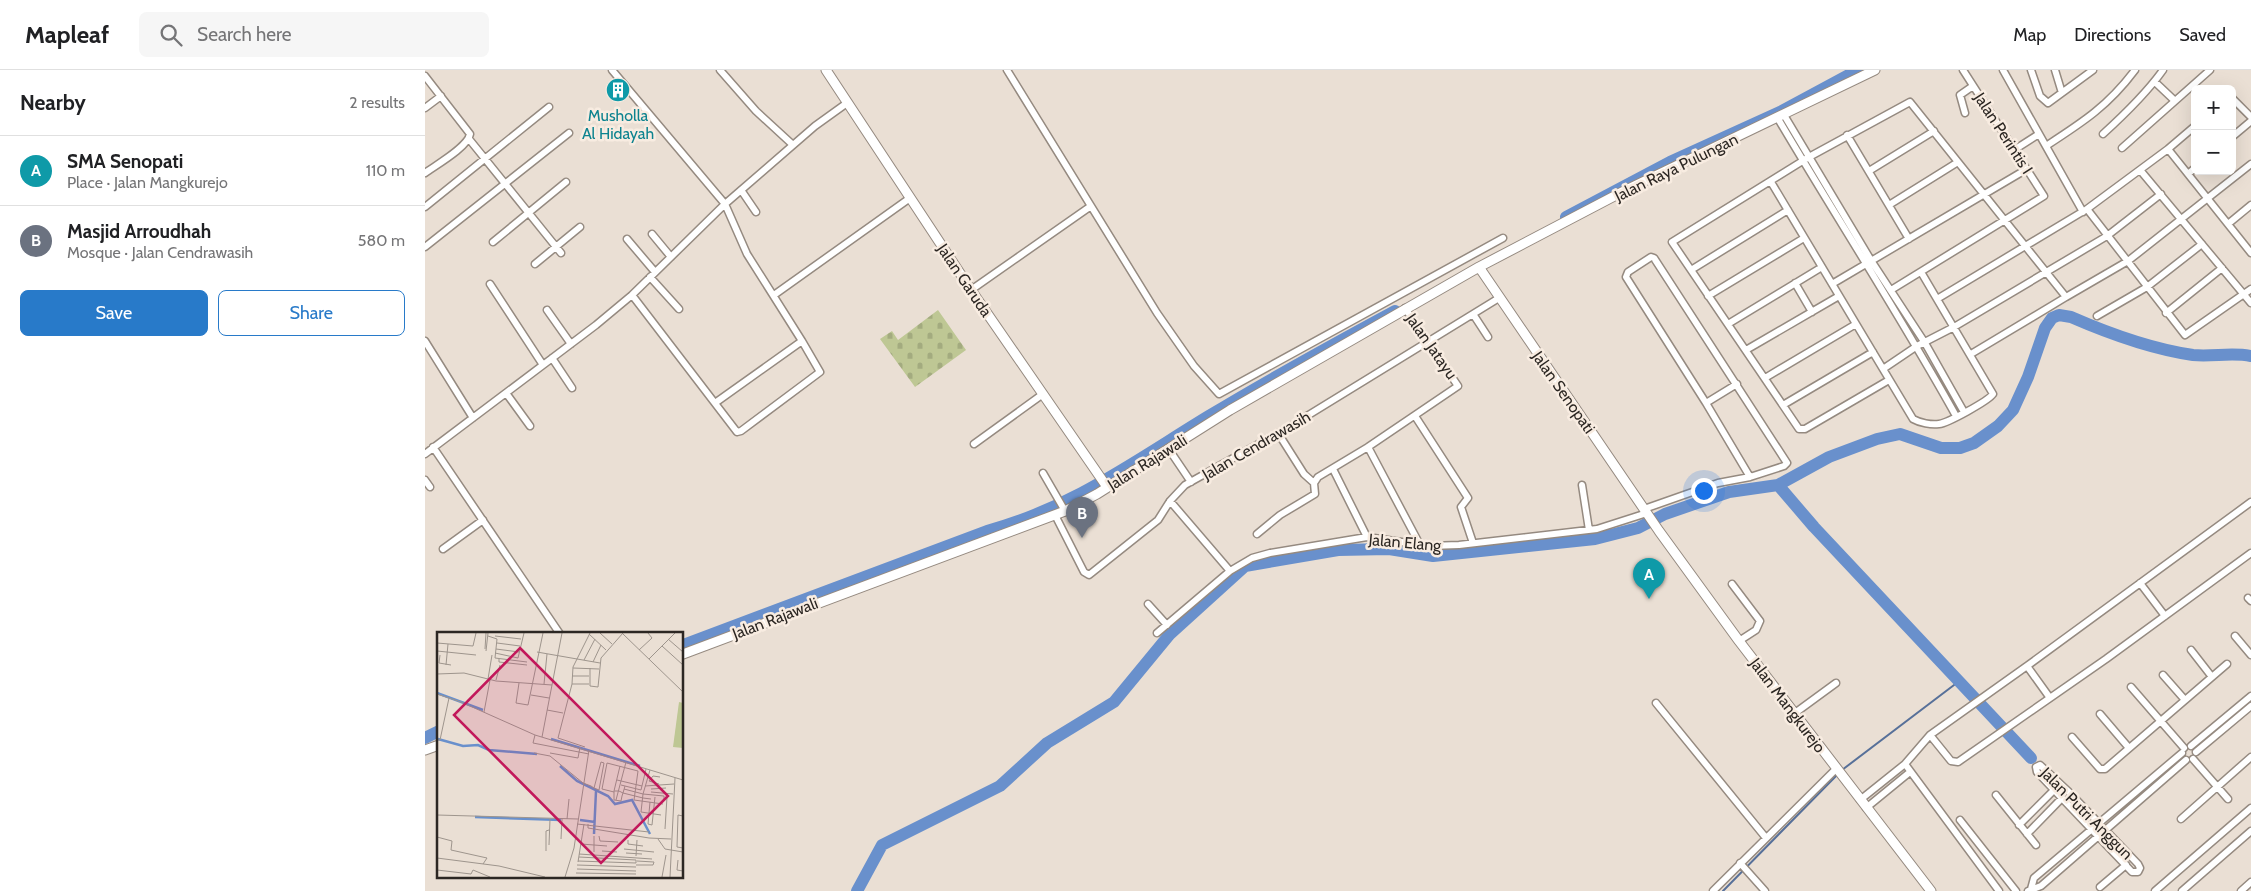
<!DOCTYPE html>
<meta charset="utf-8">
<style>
body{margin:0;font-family:Cabin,sans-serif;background:#f6f6f6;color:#202124}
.controls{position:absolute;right:15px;top:15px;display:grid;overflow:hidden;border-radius:8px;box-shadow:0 5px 20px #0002}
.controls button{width:45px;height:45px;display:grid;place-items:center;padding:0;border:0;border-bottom:1px solid #e0e0e0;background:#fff;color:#202124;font:25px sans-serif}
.you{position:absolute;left:1278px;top:420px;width:18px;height:18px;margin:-12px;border:4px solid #fff;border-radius:50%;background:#1a73e8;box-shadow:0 0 0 8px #1a73e833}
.badge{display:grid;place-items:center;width:32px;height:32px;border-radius:50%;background:#287ac9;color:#fff;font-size:16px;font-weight:700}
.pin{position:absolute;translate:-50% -41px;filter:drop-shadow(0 1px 2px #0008)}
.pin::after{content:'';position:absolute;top:26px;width:18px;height:15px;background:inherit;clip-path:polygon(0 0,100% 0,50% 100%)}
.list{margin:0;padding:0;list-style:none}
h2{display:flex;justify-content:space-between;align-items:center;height:65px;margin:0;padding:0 20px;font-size:21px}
h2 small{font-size:16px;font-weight:400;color:#757577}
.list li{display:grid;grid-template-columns:32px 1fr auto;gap:15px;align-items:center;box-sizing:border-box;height:70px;padding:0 20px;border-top:1px solid #e0e0e0}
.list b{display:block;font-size:19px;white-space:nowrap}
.list p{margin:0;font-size:16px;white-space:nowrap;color:#757577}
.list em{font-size:16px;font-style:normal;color:#757577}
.actions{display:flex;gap:10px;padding:15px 20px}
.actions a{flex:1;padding:11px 0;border:1px solid #287ac9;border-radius:8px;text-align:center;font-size:18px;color:#287ac9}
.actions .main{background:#287ac9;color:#fff}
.icon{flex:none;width:28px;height:28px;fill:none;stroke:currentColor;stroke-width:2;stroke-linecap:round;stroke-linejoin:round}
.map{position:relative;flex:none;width:1826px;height:821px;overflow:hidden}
header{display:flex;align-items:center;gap:30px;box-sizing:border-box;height:70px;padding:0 25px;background:#fff;border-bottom:1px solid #e0e0e0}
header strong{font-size:24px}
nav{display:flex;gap:28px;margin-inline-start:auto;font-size:18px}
.search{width:350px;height:45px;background:#f6f6f6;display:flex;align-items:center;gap:12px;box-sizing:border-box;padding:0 18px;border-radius:8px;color:#757577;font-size:19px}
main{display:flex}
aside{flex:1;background:#fff}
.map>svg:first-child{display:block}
</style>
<header>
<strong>Mapleaf</strong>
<div class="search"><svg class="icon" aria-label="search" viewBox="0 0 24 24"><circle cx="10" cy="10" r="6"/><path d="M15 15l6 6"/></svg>Search here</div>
<nav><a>Map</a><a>Directions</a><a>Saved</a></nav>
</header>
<main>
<aside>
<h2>Nearby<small>2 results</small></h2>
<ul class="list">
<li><span class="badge" style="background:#0f9aa8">A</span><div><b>SMA Senopati</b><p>Place · Jalan Mangkurejo</p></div><em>110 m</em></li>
<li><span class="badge" style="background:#6b7280">B</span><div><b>Masjid Arroudhah</b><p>Mosque · Jalan Cendrawasih</p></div><em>580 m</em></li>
</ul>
<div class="actions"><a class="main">Save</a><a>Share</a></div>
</aside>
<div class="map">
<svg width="1826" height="821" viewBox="0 0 1826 821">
<defs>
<pattern id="cemetery-stones" width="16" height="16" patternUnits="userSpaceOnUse" patternTransform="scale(1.25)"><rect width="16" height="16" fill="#bec794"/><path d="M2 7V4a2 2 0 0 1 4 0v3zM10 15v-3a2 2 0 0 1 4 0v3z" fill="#a3ab7f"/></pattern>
</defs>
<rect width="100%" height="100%" fill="#eadfd4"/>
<path fill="url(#cemetery-stones)" d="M 513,240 L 541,280 L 490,317 L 455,269 L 467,261 L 473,270 Z"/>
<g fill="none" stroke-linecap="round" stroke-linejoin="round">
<path stroke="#577099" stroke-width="2" d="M 1417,700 L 1533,612
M 1298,821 L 1412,705"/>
<path stroke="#6990cc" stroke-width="12" d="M 1141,147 L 1245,92 L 1355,42 L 1433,0
M 1353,415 L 1389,457 L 1606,688
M 258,575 L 562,461 C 647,438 710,391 784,346 C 845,309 907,275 970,241
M 0,668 L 14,661
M 432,821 L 457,775 L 575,716 L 622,673 L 689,632 L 745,564 L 820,496 L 913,480 L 964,479 L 1008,486 L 1170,469 L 1213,458 L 1240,444 L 1304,422 L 1353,415 L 1404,387 L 1452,369 L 1475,364 L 1516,378 L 1535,378 L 1549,373 L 1573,356 L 1588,340 L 1603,307 L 1620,258 L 1627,248 L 1634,245 L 1646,247 C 1685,264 1726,279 1768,285 C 1788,287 1806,282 1826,286"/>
<g stroke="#958a80" stroke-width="9">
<path id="street" d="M 187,0 L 300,134 L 322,184 L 377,271 L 395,302 L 316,361 L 312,362 L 207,225
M 295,0 L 331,41 L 368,75
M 582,0 L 732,243 L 769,296 L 794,324 L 1078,168
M 1578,0 L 1658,142
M 1606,0 L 1615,26 L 1623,33 L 1668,0
M 1630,0 L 1637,23
M 0,6 L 45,64 C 43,77 11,95 0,103
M 1730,12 L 1749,30
M 1807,28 L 1826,47
M 0,38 L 16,26
M 1540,43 L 1535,25 L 1548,16
M 1359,45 L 1447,192 L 1500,273 L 1539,342
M 1352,47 C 1411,147 1475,245 1531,346
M 1770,56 L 1743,79 L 1662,139 L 1760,265 L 1826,219
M 1678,64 C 1700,44 1721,24 1738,0
M 1422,65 L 1484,169
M 1807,67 L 1826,51
M 44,69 L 136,183
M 1621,76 C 1658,52 1683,36 1710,0
M 1697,78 L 1785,0
M 1743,79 L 1826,183
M 1589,80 L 1614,64
M 1715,100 L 1826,233
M 1444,101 L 1509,61
M 1763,104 L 1770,98
M 1346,112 L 1458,299
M 316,120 L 331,142
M 1464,135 L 1533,92
M 0,137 L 124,37
M 1803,154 L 1826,135
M 227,164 L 246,187
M 202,169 L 230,202
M 68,172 L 141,112
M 0,177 L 144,63
M 110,194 L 155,157
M 1266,200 L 1363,140
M 1496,202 L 1568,324 C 1563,331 1523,353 1514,354 C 1506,355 1495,353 1488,349 L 1458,299 L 1492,276 L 1529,257 L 1682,166 L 1736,124
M 225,207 L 254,239
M 1370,213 L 1387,242
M 65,214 L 118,295
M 1407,214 L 1602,99
M 546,220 L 666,136
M 1466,220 L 1619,126 L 1538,0
M 349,225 L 485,128
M 1283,226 L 1379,168
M 1512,229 L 1662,139
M 122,240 L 146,274
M 1741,243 L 1797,198
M 1048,244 L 1063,267
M 1672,246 L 1722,217 L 1777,174
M 1303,254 L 1397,197
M 0,271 L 48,348
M 1321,280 L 1414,226
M 1546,284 L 1641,227
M 127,288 L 147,318
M 1340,308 L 1431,254
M 1464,310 L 1380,359 L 1374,359 L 1247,172 L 1384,87 L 1485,32 L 1641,227 L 1703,191 L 1826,94
M 81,323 L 105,356
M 290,333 L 377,271
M 1281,333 L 1312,314
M 1358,335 L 1448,282
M 990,346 L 1043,428 L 1036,437 L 1048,473
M 853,363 L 879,404 L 889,413
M 549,374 L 618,324
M 8,377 L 135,564
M 943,377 L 995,475
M 743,378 L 766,412
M 0,384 L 171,255 L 207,225 L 300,134 L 390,56 L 422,33
M 908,399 L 942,467
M 618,403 L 640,441
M 0,410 L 5,417
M 1157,415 L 1164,460
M 745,431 L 805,501
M 1219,439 L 1293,413 L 1325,407 L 1359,396 L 1362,393 L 1229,188 L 1226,187 L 1203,202 L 1201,207 L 1281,333 L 1325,407
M 630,445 L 659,502 L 664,505 L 733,450 L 745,431 L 760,415 L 864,357 L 1074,228
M 832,464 L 855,445 L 890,424 L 889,413 L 893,407 L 943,377 L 1033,316 L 980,238
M 18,479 L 58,450
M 1715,513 L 1740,546
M 1307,514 L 1335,551 L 1331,560 L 1314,571
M 1823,528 L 1826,531
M 723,534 L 742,555
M 732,563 L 805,501 L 827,488 L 845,483 L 942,467 L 1004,476 L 1034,475 L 1172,459 L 1222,443
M 1810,566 L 1826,585
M 1766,580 L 1787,607
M 1602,596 L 1625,628
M 1738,605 L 1760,630
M 1706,617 L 1759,678
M 1231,633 L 1341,768
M 1370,643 L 1411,613
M 1675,644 L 1704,678
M 1505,665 L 1526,691 L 1533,692 L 1681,589 L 1826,483
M 1647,667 L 1675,699 L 1680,699 L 1802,594
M 1766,676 L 1826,626
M 1771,682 L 1826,636
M 1768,689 L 1803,729
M 1480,694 L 1574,821
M 1615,695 L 1645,723 L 1713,794 L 1715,798 L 1713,802 L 1707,802 L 1612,702 L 1611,697 Z
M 1571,725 L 1611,775
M 1435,730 L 1480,694 L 1505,665 L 1602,596 L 1826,432
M 1441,738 L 1485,702
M 1756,749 L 1826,687
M 1535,750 L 1591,821
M 1594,755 L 1629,720
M 1602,764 L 1637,728
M 1315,793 L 1340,821
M 1675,817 L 1701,795
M 1606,819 L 1609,808 L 1757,683
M 1288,821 L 1411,699
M 1603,821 L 1616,816 L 1761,690
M 1730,821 L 1826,738
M 1757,821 L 1826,761
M 1816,821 L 1826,812"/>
</g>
<g stroke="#958a80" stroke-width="11">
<path id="secondary" d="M 401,0 L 546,220 L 682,417
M 1054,197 L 1234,461 L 1314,571 L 1506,821
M 258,584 L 640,441 L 672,424 L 805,340 L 1054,197 L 1199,121 L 1450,0
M 0,680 L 14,675"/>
</g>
<use href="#street" stroke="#fff" stroke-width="6"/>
<use href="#secondary" stroke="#fff" stroke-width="9"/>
</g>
<defs>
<g id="building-disc" transform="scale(1.25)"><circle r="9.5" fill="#0f9aa8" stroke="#f8ece1"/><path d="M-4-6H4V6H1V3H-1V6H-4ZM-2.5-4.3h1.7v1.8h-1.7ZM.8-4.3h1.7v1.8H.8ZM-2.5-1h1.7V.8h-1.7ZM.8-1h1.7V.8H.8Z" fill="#fff"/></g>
</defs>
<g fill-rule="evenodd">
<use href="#building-disc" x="193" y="20"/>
</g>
<g text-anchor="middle" stroke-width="5" stroke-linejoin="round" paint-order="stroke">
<g font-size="16" fill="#0d838f" stroke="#f8ece1">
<text x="193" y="51">Musholla<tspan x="193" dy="18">Al Hidayah</tspan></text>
</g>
<g font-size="16" fill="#2c2723" stroke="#f8ece1">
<text transform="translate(1579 63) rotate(57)" y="6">Jalan Perintis I</text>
<text transform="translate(1251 97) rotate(-26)" y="6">Jalan Raya Pulungan</text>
<text transform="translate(540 210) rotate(56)" y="6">Jalan Garuda</text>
<text transform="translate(1007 276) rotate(55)" y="6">Jalan Jatayu</text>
<text transform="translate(1139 322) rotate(55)" y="6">Jalan Senopati</text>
<text transform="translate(831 375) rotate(-30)" y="6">Jalan Cendrawasih</text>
<text transform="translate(722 392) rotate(-32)" y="6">Jalan Rajawali</text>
<text transform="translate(980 472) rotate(5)" y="6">Jalan Elang</text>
<text transform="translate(350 548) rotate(-21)" y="6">Jalan Rajawali</text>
<text transform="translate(1363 635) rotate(53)" y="6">Jalan Mangkurejo</text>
<text transform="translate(1662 743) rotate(45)" y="6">Jalan Putri Anggun</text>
</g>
</g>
<g transform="translate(12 562)">
<rect width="246" height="246" fill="#eadfd4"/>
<path d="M 242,70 L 246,71 L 246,116 L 236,115 Z" fill="#bec794"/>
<path fill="none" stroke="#6990cc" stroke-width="2.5" d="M 0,61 L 46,78M 1,107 L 26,114 L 41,113 L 52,118 L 100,122M 114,107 L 203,134M 123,134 L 140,149 L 171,164 L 178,172 L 195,168 L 213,202M 38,185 L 124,188M 143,188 L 158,190M 157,202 L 159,159"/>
<path fill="none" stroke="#9e958d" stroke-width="1" d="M 163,1 L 175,12M 152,2 L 169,18M 186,2 L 246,60M 51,4 L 60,7 L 58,26 L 90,30M 58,4 L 84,7M 231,7 L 246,20M 0,11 L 36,14 L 39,1M 60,11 L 83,14M 225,14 L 246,33M 48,17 L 49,1M 59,17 L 82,20M 202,18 L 215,6 L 211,1M 0,19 L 39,23M 49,19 L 51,1M 100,20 L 163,31M 58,21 L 81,26 L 87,1M 3,23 L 2,31 L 14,33M 62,27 L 62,30 L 90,33M 212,27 L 238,1M 147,28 L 158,7M 156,30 L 164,13M 9,33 L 11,12M 136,36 L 162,37M 153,36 L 153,54 L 161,55 L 164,26 L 186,1M 0,42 L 27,41 L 59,49 L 115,53M 135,44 L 152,44M 51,47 L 55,23M 59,48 L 63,33M 82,51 L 79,71 L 91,73 L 106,1M 107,52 L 110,22M 135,52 L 152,52M 0,62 L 24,70 L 98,103 L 246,148M 94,63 L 112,66M 110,78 L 126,81M 47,80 L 53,48M 98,103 L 96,111 L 152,122M 105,105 L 125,1M 0,108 L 3,108 L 12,66M 148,115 L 121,106 L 135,52 L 136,35 L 153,1M 97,121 L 113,124 L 146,151M 113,121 L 141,126 L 143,115M 180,148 L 205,154M 146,151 L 154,154 L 157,156 L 162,158 L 167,131 L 164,130 L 157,156M 222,152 L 212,149 L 216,144 L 223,145M 184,153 L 204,158 L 209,137M 188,154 L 186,161 L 185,164 L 184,169 L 177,168 L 177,159 L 182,159 L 186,161 L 206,166 L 214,167M 208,154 L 237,152M 187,157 L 206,162M 214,157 L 229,156M 177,159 L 183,134M 177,160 L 165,157 L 170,131 L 201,139 L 197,168 L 226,172M 214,160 L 236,162M 206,162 L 213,138M 179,168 L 189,130M 213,170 L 211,192 L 215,193M 0,183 L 141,187M 224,183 L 204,180 L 206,162 L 227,164 L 227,168M 246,184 L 241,183 L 240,215 L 246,216M 130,187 L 132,167M 140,192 L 212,200M 151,192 L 151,196 L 212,206M 215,193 L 218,165M 228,197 L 230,165M 157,204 L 157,220M 162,204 L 163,209 L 181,210M 0,205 L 15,209 L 14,218 L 50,226 L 46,232M 212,206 L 234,207M 124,207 L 125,187M 221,207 L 228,217 L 246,220M 191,208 L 191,212 L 206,214M 144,212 L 170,214M 112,213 L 113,187M 187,217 L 217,220M 109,219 L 109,199 L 112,198M 165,219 L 180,220M 189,221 L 205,222M 142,222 L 215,227M 199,224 L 200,208M 142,225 L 199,228 L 199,231M 0,226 L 62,234 L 108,245M 241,228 L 240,238 L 246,239M 141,229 L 199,231M 200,229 L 217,230M 141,230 L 147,192M 140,233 L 199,235M 199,233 L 216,233 L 217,230M 140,237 L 199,239M 0,238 L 34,242 L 36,238 L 53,245M 139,241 L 199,242M 128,245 L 137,216 L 152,118M 225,245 L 229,223M 233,245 L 238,146"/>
<path fill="#c2185b" fill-opacity="0.15" stroke="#c2185b" stroke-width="2.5" d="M 83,16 L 231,164 L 164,231 L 17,83 Z"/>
<rect width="246" height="246" fill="none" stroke="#2c2723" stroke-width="2.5"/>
</g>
</svg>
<div class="controls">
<button>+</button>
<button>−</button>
</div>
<div class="you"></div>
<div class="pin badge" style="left:1224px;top:529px;background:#0f9aa8">A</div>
<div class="pin badge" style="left:657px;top:468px;background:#6b7280">B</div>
</div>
</main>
